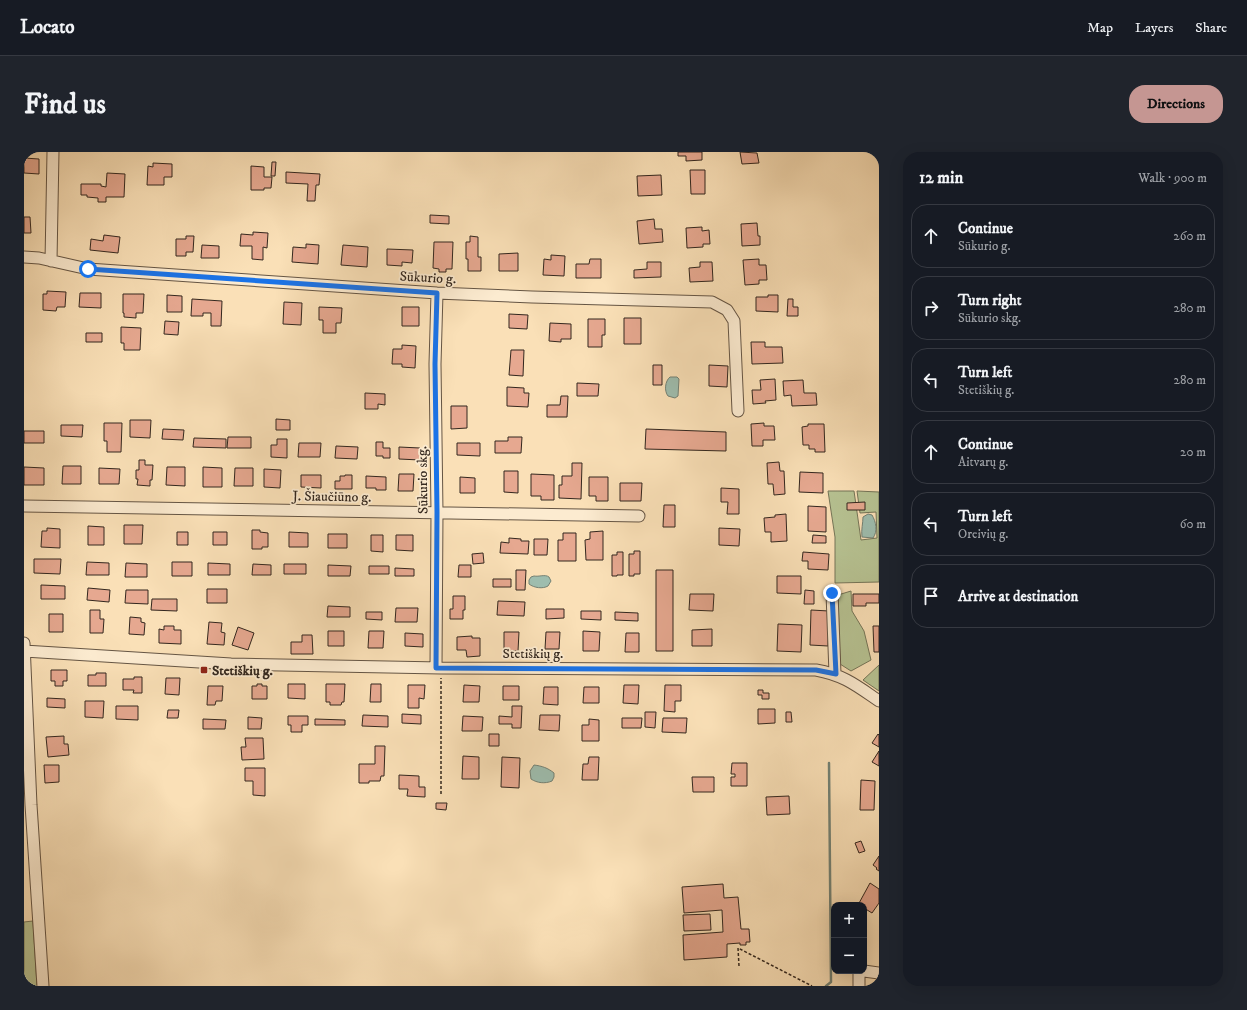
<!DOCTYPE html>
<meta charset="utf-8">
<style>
body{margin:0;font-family:"IM FELL DW Pica",serif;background:#20242c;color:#f1f3f6}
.controls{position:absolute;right:12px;bottom:12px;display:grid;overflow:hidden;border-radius:8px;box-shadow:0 4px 16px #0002}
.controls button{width:36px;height:36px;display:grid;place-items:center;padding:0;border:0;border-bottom:1px solid #363941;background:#171b24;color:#f1f3f6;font:20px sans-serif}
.stop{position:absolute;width:12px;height:12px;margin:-9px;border:3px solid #1a73e8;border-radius:50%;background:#fff}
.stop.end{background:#1a73e8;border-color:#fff;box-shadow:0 1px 4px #0008}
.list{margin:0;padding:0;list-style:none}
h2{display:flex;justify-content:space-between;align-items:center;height:52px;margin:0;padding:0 16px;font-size:17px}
h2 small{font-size:13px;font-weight:400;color:#9ea1a6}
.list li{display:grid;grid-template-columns:26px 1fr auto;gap:12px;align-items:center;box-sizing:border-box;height:64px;margin:0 8px 8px;padding:0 8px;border:1px solid #363941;border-radius:16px}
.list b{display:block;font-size:15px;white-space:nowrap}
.list p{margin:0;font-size:13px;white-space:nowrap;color:#9ea1a6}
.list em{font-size:13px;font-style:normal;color:#9ea1a6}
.icon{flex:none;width:22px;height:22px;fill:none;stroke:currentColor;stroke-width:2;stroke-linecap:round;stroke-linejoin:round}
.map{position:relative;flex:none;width:855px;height:834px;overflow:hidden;border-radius:16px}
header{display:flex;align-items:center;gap:24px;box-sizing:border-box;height:56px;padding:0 20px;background:#171b24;border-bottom:1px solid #363941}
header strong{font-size:19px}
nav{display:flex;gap:22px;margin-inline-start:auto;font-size:14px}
.intro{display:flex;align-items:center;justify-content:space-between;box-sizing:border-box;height:96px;padding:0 24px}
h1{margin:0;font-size:28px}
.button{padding:10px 18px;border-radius:16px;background:#c59692;color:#111;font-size:14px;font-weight:700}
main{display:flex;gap:24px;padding:0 24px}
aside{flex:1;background:#171b24;border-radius:16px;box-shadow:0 4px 16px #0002}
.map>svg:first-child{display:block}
</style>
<header>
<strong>Locato</strong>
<nav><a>Map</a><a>Layers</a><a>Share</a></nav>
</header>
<div class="intro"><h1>Find us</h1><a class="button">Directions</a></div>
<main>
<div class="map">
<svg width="855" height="834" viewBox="0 0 855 834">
<rect width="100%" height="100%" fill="#fae0b7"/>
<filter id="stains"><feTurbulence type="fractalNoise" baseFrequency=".005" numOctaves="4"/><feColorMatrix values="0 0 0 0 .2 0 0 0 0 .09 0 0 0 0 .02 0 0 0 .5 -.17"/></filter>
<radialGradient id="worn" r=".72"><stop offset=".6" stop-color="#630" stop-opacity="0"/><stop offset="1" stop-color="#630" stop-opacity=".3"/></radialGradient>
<path fill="#b7c393" stroke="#757558" d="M 804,339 L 830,339 L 837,388 L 853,386 L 852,360 L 836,361 L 833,339 L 855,340 L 855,430 L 811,431 L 811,385 Z
M 827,439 L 828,459 L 840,479 L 847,508 L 827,519 L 816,512 L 814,443 Z
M 855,513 L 855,539 L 839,528 Z
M 9,769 L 13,834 L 0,834 L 0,770 Z"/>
<path fill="#9ebdae" stroke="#738174" d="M 646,225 L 653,225 L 655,227 L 654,244 L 651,246 L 644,244 C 640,239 641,229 646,225 Z
M 844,362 L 848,363 C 852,370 854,379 849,386 L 838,385 C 837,378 839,371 839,365 Z
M 510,424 C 515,425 521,422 525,425 L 527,429 L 524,434 C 519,437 510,436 505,432 L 505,428 L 507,425 Z
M 510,613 C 518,614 524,616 530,621 L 530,625 L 528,629 C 521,632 513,631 507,627 L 506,619 Z"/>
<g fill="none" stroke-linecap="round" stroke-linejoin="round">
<path stroke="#738174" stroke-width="2.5" d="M 802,834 L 807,830 L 805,611"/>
</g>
<path fill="#e6a890" stroke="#33271e" d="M 654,0 L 678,0 L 678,8 L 662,9 L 662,4 L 654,4 Z
M 716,0 L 733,1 L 735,11 L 718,12 Z
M 0,6 L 15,7 L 15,22 L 0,21 Z
M 248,10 L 252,10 L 251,24 L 247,24 Z
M 129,11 L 148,12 L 148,25 L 140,25 L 140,33 L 123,33 L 124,14 L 129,15 Z
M 227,14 L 240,15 L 240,25 L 248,25 L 247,36 L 240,36 L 240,38 L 227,38 Z
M 666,18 L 681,18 L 681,42 L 667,42 Z
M 262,20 L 296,22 L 295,33 L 292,33 L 291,49 L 283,49 L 284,32 L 262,31 Z
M 83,21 L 101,22 L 100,45 L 82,45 L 82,50 L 74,50 L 74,46 L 63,45 L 63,43 L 57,43 L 57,32 L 77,32 L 77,34 L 82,35 Z
M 637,23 L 638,43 L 614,44 L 613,24 Z
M 406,63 L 425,64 L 425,72 L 406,71 Z
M 0,65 L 6,65 L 7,81 L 0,81 Z
M 630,67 L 631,77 L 638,77 L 639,90 L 615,92 L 613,69 Z
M 733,71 L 734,84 L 736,84 L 736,93 L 718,94 L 717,72 Z
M 678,75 L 678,79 L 685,78 L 686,92 L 679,92 L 679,95 L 663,96 L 662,76 Z
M 229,80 L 244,81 L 243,96 L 239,95 L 239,108 L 228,107 L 228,94 L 216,94 L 217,82 L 229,83 Z
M 80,83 L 96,85 L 94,101 L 66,98 L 67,87 L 79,89 Z
M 162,84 L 170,84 L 169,100 L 162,100 L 162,104 L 152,104 L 152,87 L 162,87 Z
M 446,84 L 454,85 L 454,105 L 457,105 L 457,119 L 444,119 L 444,107 L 442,107 L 442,90 L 446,90 Z
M 410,90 L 429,90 L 428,117 L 422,117 L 422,120 L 415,120 L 415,117 L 409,116 Z
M 282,92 L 295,93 L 294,112 L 268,110 L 269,95 L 282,96 Z
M 178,93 L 195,94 L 195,106 L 177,106 Z
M 319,93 L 344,95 L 343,115 L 317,113 Z
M 363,97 L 389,98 L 388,111 L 378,110 L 378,114 L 363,113 Z
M 494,101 L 494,119 L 475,119 L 475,102 Z
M 527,103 L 541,104 L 540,124 L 519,123 L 520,107 L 527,108 Z
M 566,107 L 577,107 L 577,126 L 552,126 L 552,112 L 565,112 Z
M 735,107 L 735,113 L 742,113 L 743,128 L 735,128 L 735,132 L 721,133 L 719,108 Z
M 623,110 L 637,110 L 637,125 L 610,126 L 610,118 L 623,117 Z
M 676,110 L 688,110 L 689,129 L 666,130 L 665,116 L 676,115 Z
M 23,139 L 42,140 L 41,155 L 33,155 L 32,159 L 19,158 L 19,142 L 23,142 Z
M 56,141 L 77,141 L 77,156 L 55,155 Z
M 99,142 L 120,142 L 119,161 L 112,161 L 112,166 L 100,165 L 100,161 L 99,161 Z
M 143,143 L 158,144 L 158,160 L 143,160 Z
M 744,143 L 754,143 L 754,160 L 732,159 L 732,145 L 744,145 Z
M 168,147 L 198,149 L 197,174 L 187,174 L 187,161 L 179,161 L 179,164 L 167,164 Z
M 764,147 L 769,147 L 769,155 L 774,155 L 774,164 L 763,164 Z
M 260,150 L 278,151 L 277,173 L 259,172 Z
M 295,155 L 318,156 L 317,171 L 312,171 L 312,181 L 299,181 L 299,168 L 295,168 Z
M 378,155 L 395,155 L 395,174 L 378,174 Z
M 485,162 L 504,163 L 503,177 L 485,176 Z
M 600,166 L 617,166 L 617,192 L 600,192 Z
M 564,167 L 581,167 L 581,183 L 578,183 L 578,195 L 564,195 Z
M 141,169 L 155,170 L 154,183 L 140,182 Z
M 526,171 L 547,172 L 547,187 L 537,187 L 537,190 L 525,189 Z
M 97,175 L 117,176 L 116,198 L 100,198 L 100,191 L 97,191 Z
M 62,181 L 78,181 L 78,190 L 62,190 Z
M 727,190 L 741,190 L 741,195 L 758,195 L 759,211 L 728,212 Z
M 378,193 L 392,194 L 391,216 L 378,215 L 378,212 L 368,212 L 369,197 L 378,197 Z
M 487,198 L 500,198 L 499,224 L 485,223 Z
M 629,213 L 638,213 L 638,233 L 629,233 Z
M 685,213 L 704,214 L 703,235 L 685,234 Z
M 751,227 L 752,248 L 741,249 L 742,251 L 729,252 L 728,238 L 737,238 L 736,228 Z
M 779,228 L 780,241 L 792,241 L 793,253 L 768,254 L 767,243 L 760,244 L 759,229 Z
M 553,231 L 575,232 L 574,244 L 553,244 Z
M 483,235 L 500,236 L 500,241 L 505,241 L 504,255 L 483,254 Z
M 341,241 L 361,242 L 361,253 L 354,252 L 354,257 L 341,257 Z
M 537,244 L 544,244 L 543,265 L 523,265 L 523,253 L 536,253 Z
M 427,254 L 443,254 L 443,276 L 427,277 Z
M 252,267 L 266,268 L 266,278 L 252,278 Z
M 106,268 L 127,268 L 126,286 L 106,285 Z
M 80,271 L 98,271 L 97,300 L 83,300 L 83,289 L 80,289 Z
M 740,271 L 740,274 L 750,274 L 751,288 L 739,288 L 739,294 L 728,294 L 727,272 Z
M 784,272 L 800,272 L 801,300 L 791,300 L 791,297 L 785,297 L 785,293 L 779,293 L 778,275 L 784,274 Z
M 37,273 L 59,273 L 58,285 L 37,284 Z
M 139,277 L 160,278 L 159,288 L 138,287 Z
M 622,277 L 702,280 L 702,299 L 621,297 Z
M 0,279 L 20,279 L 20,291 L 0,291 Z
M 204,285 L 227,285 L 227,296 L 203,296 Z
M 484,285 L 498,285 L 497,301 L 471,301 L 471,289 L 484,289 Z
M 170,286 L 202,287 L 202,296 L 169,295 Z
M 253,287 L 263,287 L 263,306 L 247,305 L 247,293 L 253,293 Z
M 352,290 L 359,290 L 359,296 L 366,296 L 366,306 L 359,306 L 359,304 L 352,304 Z
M 275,291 L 297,291 L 296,305 L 274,305 Z
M 433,291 L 456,291 L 456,304 L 433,303 Z
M 312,294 L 334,295 L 333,307 L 311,306 Z
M 375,295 L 396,296 L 396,308 L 375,307 Z
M 115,308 L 121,308 L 121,313 L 129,313 L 128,328 L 126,328 L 126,334 L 113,333 L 114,327 L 112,327 L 112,318 L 115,318 Z
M 755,310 L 756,319 L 760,319 L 761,342 L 750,343 L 749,332 L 744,332 L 743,311 Z
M 548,311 L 558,311 L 557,347 L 535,346 L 535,333 L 538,333 L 538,324 L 548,324 Z
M 39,314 L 57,314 L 57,332 L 38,332 Z
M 0,315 L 20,316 L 20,333 L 0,333 Z
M 143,315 L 161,315 L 161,334 L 142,333 Z
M 179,315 L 198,316 L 198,335 L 179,335 Z
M 75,316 L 96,317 L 95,332 L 75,332 Z
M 211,316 L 229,316 L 229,334 L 210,334 Z
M 240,317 L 257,318 L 256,336 L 240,335 Z
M 480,319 L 494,319 L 494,341 L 480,340 Z
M 776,320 L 799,321 L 799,341 L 775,340 Z
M 375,322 L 390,322 L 389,339 L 374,339 Z
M 507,322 L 530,323 L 530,348 L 517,348 L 517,344 L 507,344 Z
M 277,323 L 297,323 L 297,336 L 277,335 Z
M 321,323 L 328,323 L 328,337 L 311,337 L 311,329 L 316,329 L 316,324 L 321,324 Z
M 342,324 L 362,325 L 362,338 L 352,338 L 352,336 L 342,336 Z
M 436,325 L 451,326 L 451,341 L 436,341 Z
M 565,325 L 584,325 L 584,349 L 572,349 L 572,344 L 565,344 Z
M 596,331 L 618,331 L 617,349 L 596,349 Z
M 697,336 L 715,337 L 715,362 L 703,362 L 704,350 L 697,350 Z
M 841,350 L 841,358 L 823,358 L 823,351 Z
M 640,353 L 651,353 L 651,375 L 639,375 Z
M 784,354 L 802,355 L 802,380 L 784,379 Z
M 762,362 L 763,389 L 747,390 L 747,380 L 741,380 L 740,366 L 751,365 L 751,363 Z
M 100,373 L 119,373 L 118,392 L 100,392 Z
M 64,374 L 80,375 L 80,393 L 64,393 Z
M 23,376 L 36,377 L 36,396 L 17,395 L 18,379 L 23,379 Z
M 695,376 L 716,377 L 715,394 L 695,393 Z
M 228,378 L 236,378 L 236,380 L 244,381 L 244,395 L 238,395 L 238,397 L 228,397 Z
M 579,379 L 579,408 L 562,408 L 561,388 L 566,387 L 566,380 Z
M 153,380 L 164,380 L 164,393 L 153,393 Z
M 189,380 L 203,380 L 203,393 L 189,393 Z
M 265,380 L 284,381 L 284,395 L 265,395 Z
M 539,381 L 552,381 L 552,409 L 534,409 L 534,388 L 539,388 Z
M 304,382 L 323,382 L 323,396 L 304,396 Z
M 347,383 L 359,383 L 359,400 L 347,399 Z
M 372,383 L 389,383 L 389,399 L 372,398 Z
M 789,383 L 802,384 L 802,391 L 788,391 Z
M 485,386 L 497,387 L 497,389 L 505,389 L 504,402 L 476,401 L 477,390 L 485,391 Z
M 510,387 L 524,387 L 523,403 L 510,403 Z
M 610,399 L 616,399 L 616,422 L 610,422 L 610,424 L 605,424 L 605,402 L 610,402 Z
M 593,400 L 599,400 L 599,423 L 593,423 L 593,424 L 588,424 L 588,403 L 593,403 Z
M 779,400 L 805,402 L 804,418 L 784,417 L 784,409 L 778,409 Z
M 459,401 L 460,411 L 449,412 L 448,402 Z
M 10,407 L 37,407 L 36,422 L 10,421 Z
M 63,410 L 85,411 L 85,423 L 62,423 Z
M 148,410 L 168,410 L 168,424 L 148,424 Z
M 102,411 L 123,412 L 123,425 L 101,425 Z
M 184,411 L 206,412 L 206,423 L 184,423 Z
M 229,412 L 247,413 L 247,423 L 228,423 Z
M 260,412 L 282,412 L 282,422 L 260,422 Z
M 304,413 L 327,414 L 326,424 L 304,424 Z
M 435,413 L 447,413 L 447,425 L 434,425 Z
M 345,414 L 365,414 L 365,422 L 345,422 Z
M 371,416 L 390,417 L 390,424 L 371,424 Z
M 492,418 L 502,418 L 501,438 L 492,438 Z
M 632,418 L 649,418 L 649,499 L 632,499 Z
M 753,424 L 777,424 L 777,442 L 753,441 Z
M 469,427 L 487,427 L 487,435 L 469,435 Z
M 17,433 L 41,434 L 41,447 L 17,447 Z
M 64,436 L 86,438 L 85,450 L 63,448 Z
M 183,437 L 203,437 L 203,451 L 183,451 Z
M 102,438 L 124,438 L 124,452 L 101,451 Z
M 781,438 L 790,439 L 790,452 L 780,452 Z
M 666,442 L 690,442 L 689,459 L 665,458 Z
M 829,442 L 855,442 L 855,451 L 842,451 L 842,454 L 829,454 Z
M 429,444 L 441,444 L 441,458 L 439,458 L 439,467 L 426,467 L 426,457 L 429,457 Z
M 128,447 L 153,447 L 153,459 L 127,458 Z
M 474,449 L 501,450 L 500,464 L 473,463 Z
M 304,454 L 326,455 L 326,465 L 303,465 Z
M 372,456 L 394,456 L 393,470 L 371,470 Z
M 522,457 L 540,457 L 540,466 L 522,467 Z
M 66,458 L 76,458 L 76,467 L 80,467 L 79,481 L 66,481 Z
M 787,458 L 805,459 L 804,494 L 786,493 Z
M 557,459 L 577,459 L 577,468 L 557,467 Z
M 342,460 L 358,460 L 358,468 L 342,467 Z
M 591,460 L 614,461 L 614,469 L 591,468 Z
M 25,462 L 39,462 L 39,480 L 25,480 Z
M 106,465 L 117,466 L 117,470 L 121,471 L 120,483 L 105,482 Z
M 185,470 L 198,471 L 197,480 L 201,481 L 200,493 L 183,492 Z
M 754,472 L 778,473 L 777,500 L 753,499 Z
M 140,474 L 150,474 L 150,478 L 157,478 L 157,492 L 135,491 L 135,477 L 140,478 Z
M 849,474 L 855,474 L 855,500 L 850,500 Z
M 214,475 L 230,481 L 224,498 L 208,493 Z
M 688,477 L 688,494 L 668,494 L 668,478 Z
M 304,479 L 320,479 L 320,494 L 304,494 Z
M 345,479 L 360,479 L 359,496 L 344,496 Z
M 559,479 L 576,480 L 575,499 L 559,499 Z
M 480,480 L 495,480 L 494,499 L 480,499 Z
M 522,480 L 536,480 L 535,497 L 521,497 Z
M 381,481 L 399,482 L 399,495 L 381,494 Z
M 602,481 L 615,481 L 615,500 L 601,500 Z
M 278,483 L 288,483 L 289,502 L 267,502 L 267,490 L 278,490 Z
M 448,484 L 448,486 L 456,486 L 456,504 L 443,505 L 442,498 L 433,498 L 433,485 Z
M 27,518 L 43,518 L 43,529 L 39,529 L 39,534 L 31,534 L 31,529 L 27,529 Z
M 72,521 L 82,521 L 82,534 L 64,534 L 64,523 L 72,523 Z
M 110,525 L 118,525 L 118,541 L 109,541 L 110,538 L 99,538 L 99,527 L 110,527 Z
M 142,526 L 156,526 L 155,543 L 141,542 Z
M 233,532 L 238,532 L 238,534 L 243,534 L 243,547 L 228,547 L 228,534 L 233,534 Z
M 264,532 L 281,532 L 281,547 L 264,546 Z
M 302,532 L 321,532 L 320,550 L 318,550 L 317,553 L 306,553 L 306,550 L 302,550 Z
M 347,532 L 357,532 L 357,550 L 346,550 Z
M 384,533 L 401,533 L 400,547 L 395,546 L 395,556 L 384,556 Z
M 440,533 L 456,534 L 455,550 L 439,550 Z
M 600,533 L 615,533 L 614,552 L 599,551 Z
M 641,533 L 657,533 L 657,549 L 651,549 L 651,560 L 640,559 Z
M 184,534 L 199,534 L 198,549 L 192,549 L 191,553 L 183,553 Z
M 479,534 L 495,534 L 495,548 L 479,548 Z
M 520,535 L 534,535 L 534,553 L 519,552 Z
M 560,535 L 575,535 L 575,551 L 559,551 Z
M 734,538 L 739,538 L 739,541 L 745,541 L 745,547 L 738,547 L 738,543 L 734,543 Z
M 23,546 L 41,547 L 41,556 L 23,555 Z
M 61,549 L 80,549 L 79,566 L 61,565 Z
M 92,554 L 114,554 L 114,568 L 92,567 Z
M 488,554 L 498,554 L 497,576 L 488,576 L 488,572 L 475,572 L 475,564 L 488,565 Z
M 734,557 L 751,557 L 751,571 L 734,572 Z
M 144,558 L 155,558 L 154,566 L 143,566 Z
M 621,560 L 632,560 L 631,576 L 621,575 Z
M 762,560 L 767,560 L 768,570 L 762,570 Z
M 378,562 L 397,563 L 397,572 L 378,571 Z
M 339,563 L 364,564 L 364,575 L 338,574 Z
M 516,563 L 536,563 L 535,579 L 515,578 Z
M 264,564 L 284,564 L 284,573 L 278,573 L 278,580 L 267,580 L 267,573 L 264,573 Z
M 439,564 L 459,565 L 458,579 L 438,579 Z
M 224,565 L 238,566 L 237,577 L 224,577 Z
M 598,566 L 618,566 L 617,576 L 598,576 Z
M 639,566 L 663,566 L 662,581 L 638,580 Z
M 179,567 L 202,568 L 201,577 L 179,577 Z
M 291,567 L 321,568 L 321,573 L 291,573 Z
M 565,567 L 575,568 L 575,589 L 558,589 L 558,573 L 565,573 Z
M 465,582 L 475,582 L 475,594 L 465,594 Z
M 854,582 L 855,583 L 855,595 L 848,591 Z
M 40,584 L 40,592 L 44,592 L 45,603 L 24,605 L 22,585 Z
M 221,586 L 239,586 L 240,607 L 218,608 L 217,595 L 222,595 Z
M 351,594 L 361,594 L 360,624 L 357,624 L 356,629 L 345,629 L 345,631 L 335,631 L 335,612 L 351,612 Z
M 855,599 L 855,614 L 848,610 Z
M 439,604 L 455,605 L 455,627 L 438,627 Z
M 478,605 L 496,606 L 495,636 L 477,635 Z
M 565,605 L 575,605 L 574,628 L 558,628 L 559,612 L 564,612 Z
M 708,611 L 723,611 L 723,634 L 707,634 L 707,625 L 711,625 L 711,622 L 707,622 Z
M 20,613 L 35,613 L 35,630 L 21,631 Z
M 221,616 L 241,616 L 241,644 L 229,643 L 229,629 L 221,629 Z
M 375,623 L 395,624 L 395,635 L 401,635 L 401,645 L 383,644 L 384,637 L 375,637 Z
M 668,625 L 690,625 L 690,640 L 669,640 Z
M 837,628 L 851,629 L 850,658 L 836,658 Z
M 765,644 L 766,662 L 743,663 L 742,645 Z
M 412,651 L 423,651 L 422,658 L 412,657 Z
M 837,689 L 841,699 L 835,701 L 831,691 Z
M 855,704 L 855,719 L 852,717 L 853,716 L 849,713 Z
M 846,731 L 855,737 L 855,751 L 848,761 L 840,756 L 840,753 L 834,753 Z
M 699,732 L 700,746 L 714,745 L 717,777 L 725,777 L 726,790 L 722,790 L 722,793 L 716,793 L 716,791 L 703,792 L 703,805 L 660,808 L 659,783 L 699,780 L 698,758 L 660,761 L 658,735 Z
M 686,762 L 687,778 L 660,779 L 659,763 Z"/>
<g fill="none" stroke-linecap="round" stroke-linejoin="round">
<g stroke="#655544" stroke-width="13">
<path id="minor" d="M 0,105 L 15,106 L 64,117 L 413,141 L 508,145 L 688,150 L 703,158 L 710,169 L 714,259
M 27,109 L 29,0
M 0,354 L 615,364
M 808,441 L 811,522
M 0,491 L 7,653 L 19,834
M 0,499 L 207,512 L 417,516 L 792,518 C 820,523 833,534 855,549
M 412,516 L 413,360 L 411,212 L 413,141
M 840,819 L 855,821
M 835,834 L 835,820 L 838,819"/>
</g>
<path stroke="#33271e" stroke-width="1.5" stroke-dasharray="3 2" stroke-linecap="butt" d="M 417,642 L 417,526
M 715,814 L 714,796 L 788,834"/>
<use href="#minor" stroke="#fcebd0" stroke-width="11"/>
</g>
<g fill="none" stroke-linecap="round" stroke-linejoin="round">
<path stroke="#1a73e8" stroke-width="5" d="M 64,117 L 413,141 L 411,212 L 413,360 L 412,516 L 792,518 L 812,522 L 808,441"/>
</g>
<rect fill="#8f2418" stroke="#fcebd0" stroke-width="1.5" x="176" y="514" width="8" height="8" rx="2"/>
<g text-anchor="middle" stroke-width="3.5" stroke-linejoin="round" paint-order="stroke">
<g font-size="14" fill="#33271e" stroke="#fcebd0">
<text transform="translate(404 125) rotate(3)" y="5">Sūkurio g.</text>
<text transform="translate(398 328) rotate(-91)" y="5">Sūkurio skg.</text>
<text transform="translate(308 344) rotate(1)" y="5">J. Šiaučiūno g.</text>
<text x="509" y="506">Stetiškių g.</text>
</g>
<g font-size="14" font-weight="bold" fill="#33271e" stroke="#fcebd0" text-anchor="start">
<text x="188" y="523">Stetiškių g.</text>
</g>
</g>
<rect width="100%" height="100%" filter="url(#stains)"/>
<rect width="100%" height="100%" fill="url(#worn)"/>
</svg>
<div class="controls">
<button>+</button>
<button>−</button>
</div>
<div class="stop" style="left:64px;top:117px"></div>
<div class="stop end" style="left:808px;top:441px"></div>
</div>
<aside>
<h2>12 min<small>Walk · 900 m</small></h2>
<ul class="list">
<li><svg class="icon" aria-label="ahead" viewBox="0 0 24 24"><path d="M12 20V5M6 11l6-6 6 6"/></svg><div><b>Continue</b><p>Sūkurio g.</p></div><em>260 m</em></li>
<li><svg class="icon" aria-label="right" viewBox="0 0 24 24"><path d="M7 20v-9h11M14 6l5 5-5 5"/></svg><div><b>Turn right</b><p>Sūkurio skg.</p></div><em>280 m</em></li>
<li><svg class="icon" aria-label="left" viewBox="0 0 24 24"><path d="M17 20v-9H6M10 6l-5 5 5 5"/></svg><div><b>Turn left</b><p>Stetiškių g.</p></div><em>280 m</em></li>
<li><svg class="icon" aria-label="ahead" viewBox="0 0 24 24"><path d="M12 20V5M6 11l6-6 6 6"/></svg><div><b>Continue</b><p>Aitvarų g.</p></div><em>20 m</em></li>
<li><svg class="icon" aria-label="left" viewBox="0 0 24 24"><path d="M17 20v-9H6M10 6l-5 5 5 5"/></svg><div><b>Turn left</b><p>Oreivių g.</p></div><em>60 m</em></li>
<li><svg class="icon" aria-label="arrive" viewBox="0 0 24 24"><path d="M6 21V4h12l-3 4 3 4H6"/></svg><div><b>Arrive at destination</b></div></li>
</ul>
</aside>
</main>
